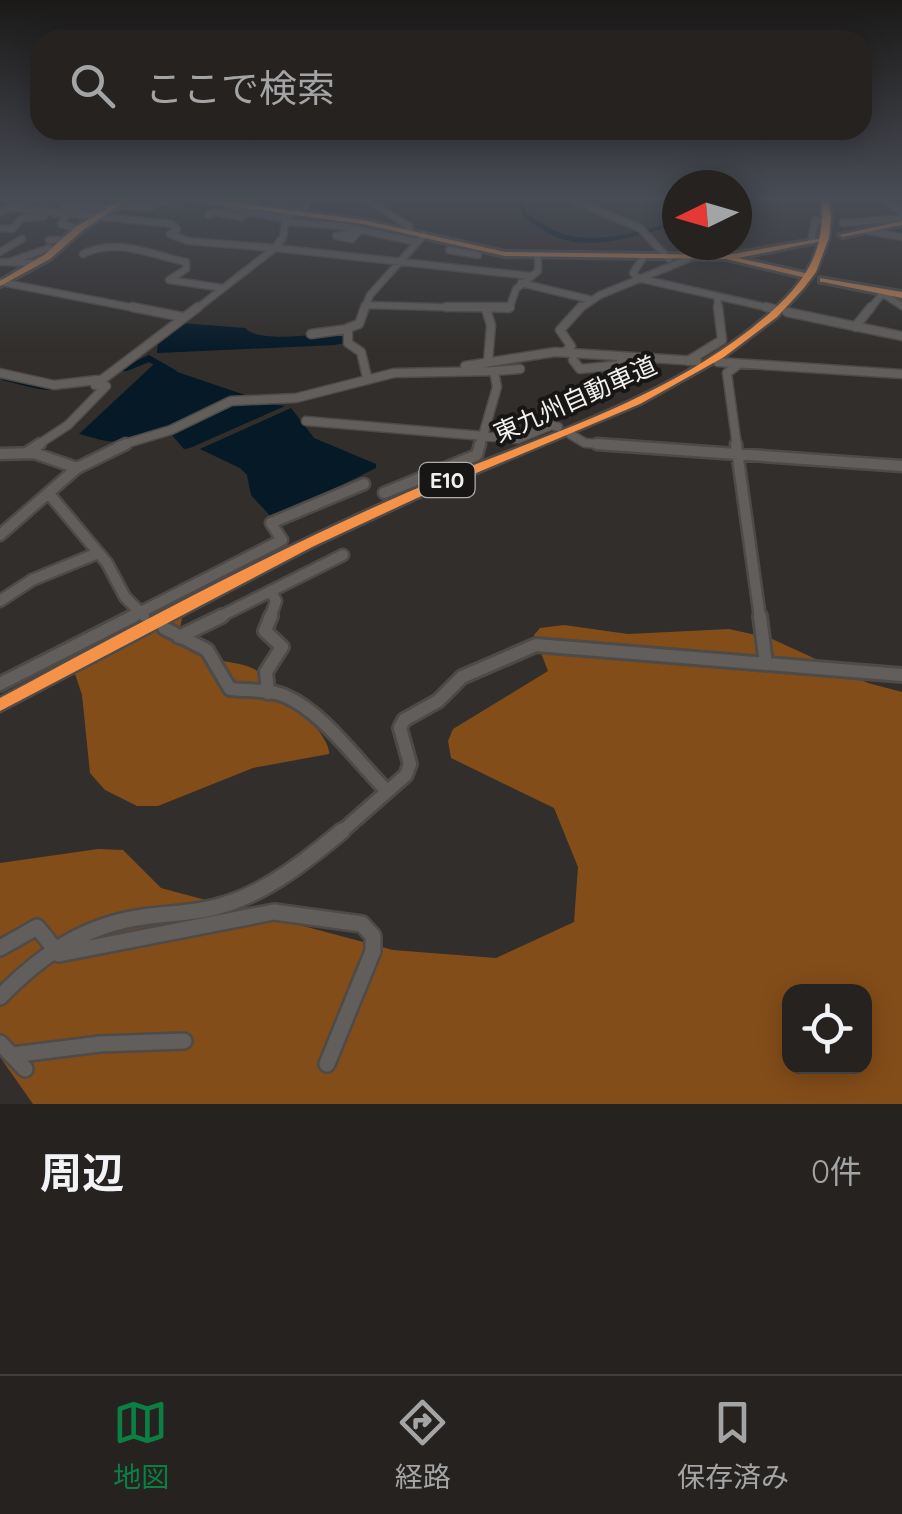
<!DOCTYPE html>
<html lang="ja">
<meta charset="utf-8">
<style>
body{margin:0;font-family:Quicksand,"Noto Sans JP",sans-serif;background:#2d2a29;color:#f1f3f6}
.controls{position:absolute;right:30px;bottom:30px;display:grid;overflow:hidden;border-radius:20px;box-shadow:0 5px 25px #0003}
.controls button{width:90px;height:90px;display:grid;place-items:center;padding:0;border:0;border-bottom:2px solid #423f3e;background:#252220;color:#f1f3f6;font:50px sans-serif}
.compass{position:absolute;left:662px;top:170px;width:90px;height:90px;border-radius:50%;background:#252220;box-shadow:0 5px 25px #0003;rotate:265deg}
.list{margin:0;padding:0;list-style:none}
h2{display:flex;justify-content:space-between;align-items:center;height:130px;margin:0;padding:0 40px;font-size:42px}
h2 small{font-size:32px;font-weight:400;color:#a3a4a5}
.icon{flex:none;width:55px;height:55px;fill:none;stroke:currentColor;stroke-width:2;stroke-linecap:round;stroke-linejoin:round}
.map{position:relative;flex:none;width:902px;height:1104px;overflow:hidden}
.search{position:absolute;background:#252220;box-shadow:0 5px 25px #0003;left:30px;right:30px;top:30px;height:110px;display:flex;align-items:center;gap:25px;box-sizing:border-box;padding:0 35px;border-radius:30px;color:#a3a4a5;font-size:38px}
.sheet{height:270px;background:#252220}
nav{display:flex;justify-content:space-around;align-items:center;box-sizing:border-box;height:140px;border-top:2px solid #423f3e;background:#252220;font-size:28px;color:#a3a4a5}
nav a{display:grid;justify-items:center;gap:5px}
nav .on{color:#0b8043}
.map>svg:first-child{display:block}
</style>
<div class="map">
<svg width="902" height="1104" viewBox="0 0 902 1104">
<rect width="100%" height="100%" fill="#312e2b"/>
<path fill="#834d19" fill-rule="evenodd" d="M 174,603 L 184,609 L 178,637 C 194,667 227,656 254,669 C 272,679 333,736 329,754 L 253,768 L 158,806 L 137,806 L 105,790 L 90,773 L 82,695 L 72,665 L 79,640 L 88,630 L 147,604 Z
M 564,625 L 628,634 L 729,629 L 770,638 L 868,683 L 902,692 L 902,1104 L 33,1104 L 0,1057 L 0,863 L 98,849 L 123,850 L 161,888 L 393,950 L 496,958 L 574,922 L 578,867 L 554,808 L 451,758 L 448,741 L 453,729 L 548,671 L 534,635 L 540,628 ZM 790,992 L 864,992 L 864,1066 L 790,1066 Z"/>
<path fill="#051927" d="M 181,323 L 245,328 C 261,344 321,334 344,330 L 344,343 L 335,345 L 157,353 L 158,342 Z
M 154,364 L 245,395 C 201,403 164,441 118,442 C 105,442 91,437 79,434 Z
M 239,400 L 285,406 L 190,448 L 184,449 L 171,434 Z
M 291,408 L 314,438 L 376,464 L 376,468 L 273,519 L 251,495 L 247,475 L 240,468 L 200,449 Z"/>
<g fill="none" stroke-linecap="round" stroke-linejoin="round">
<path fill="#051927" fill-rule="evenodd" d="M 518,200 L 524,200 L 527,214 C 539,220 549,229 561,233 C 600,246 640,230 677,221 L 677,225 C 635,235 591,254 549,234 C 540,229 531,222 522,216 Z
M 755,200 L 764,200 L 737,211 L 737,207 Z
M 149,355 L 177,371 L 172,374 L 169,373 L 149,362 L 127,371 L 121,371 L 119,369 Z
M 5,375 L 44,384 L 64,384 L 69,387 C 49,395 23,385 2,380 L 2,376 Z"/>
<g stroke="#4d4a48" stroke-width="9">
<path id="minor-far4" d="M 367,200 L 409,226 L 409,232
M 573,200 L 640,228 L 669,259
M 885,200 L 902,212
M 163,202 L 180,204
M 118,206 L 147,208 L 166,200
M 246,206 L 258,200
M 15,208 L 172,224 L 177,229 L 170,234 L 188,241 L 274,248
M 0,212 L 31,200
M 249,212 L 286,219
M 56,214 L 65,208 L 116,208
M 208,215 L 214,212 L 241,217 L 249,212 L 222,203
M 66,216 L 61,224 L 79,229
M 285,222 L 342,226 L 417,242
M 843,223 L 902,218
M 0,228 L 12,229 L 21,219 L 44,216
M 868,231 L 902,237
M 351,233 L 336,236 L 352,239 L 360,230
M 49,240 L 67,240
M 811,242 L 815,220 L 822,221
M 275,248 L 531,276
M 449,250 L 478,255
M 0,252 L 22,239
M 83,254 C 116,237 152,255 186,262 L 186,269 L 169,280 L 223,288
M 643,258 L 633,273 L 638,278 L 774,309
M 0,262 L 37,263
M 9,262 L 49,248
M 0,282 L 145,310
M 521,283 L 592,300
M 882,293 L 902,306
M 717,296 L 719,310
M 365,305 L 509,309 L 516,289 L 538,271 L 538,257
M 195,310 L 275,248 L 283,237 L 286,217 L 305,208 L 307,200
M 364,310 L 370,295 L 424,235
M 578,310 L 600,295 L 688,259
M 869,310 L 883,293"/>
</g>
<g stroke="#4d4a48" stroke-width="11">
<path id="minor-far3" d="M 132,307 L 183,317
M 365,307 L 359,324 L 348,328 L 348,343 L 361,352 L 367,377
M 446,307 L 510,307
M 766,307 L 774,309
M 486,309 L 491,325 L 488,362
M 787,312 L 902,336
M 855,327 L 871,307
M 311,334 L 348,329
M 565,352 L 571,346 L 560,330 L 581,307
M 573,360 L 580,369 L 621,365 L 621,356
M 688,361 L 722,340 L 718,307
M 718,362 L 902,374
M 465,366 L 555,352 L 697,361
M 494,371 L 520,369
M 0,373 L 54,385 L 97,380
M 105,386 L 95,385 L 198,307
M 306,421 L 518,439 L 552,425 L 558,427
M 570,434 L 585,443 L 631,446
M 36,446 L 68,425 L 106,386
M 118,446 L 171,430 L 231,401 L 296,398 L 394,373 L 494,371 L 497,387 L 480,446
M 737,446 L 727,373 L 739,364"/>
</g>
<g stroke="#4d4a48" stroke-width="15">
<path id="minor-far2" d="M 597,444 L 902,466
M 736,444 L 760,618
M 28,452 L 40,444
M 0,454 L 34,453 L 77,468
M 384,493 L 477,455 L 480,444
M 50,495 L 107,563 L 125,597 L 144,616
M 0,535 L 77,468 L 126,444
M 0,601 L 32,580 L 98,553
M 129,618 L 282,540 L 271,523 L 364,484
M 217,618 L 343,555
M 270,618 L 276,601 L 271,591"/>
</g>
<g stroke="#4d4a48" stroke-width="18">
<path id="minor-far1" d="M 760,616 L 766,664
M 164,628 L 207,650 L 230,689 C 247,691 269,689 285,696 C 323,712 356,760 387,791
M 179,637 L 222,616
M 0,684 L 134,616
M 268,693 L 266,672 L 282,647 L 265,631 L 271,616
M 339,834 L 406,775 L 410,764 L 400,728 L 404,720 L 438,701 L 462,677 L 536,645 L 902,675"/>
</g>
<g stroke="#4d4a48" stroke-width="20">
<path id="minor" d="M 0,948 L 37,927 L 59,954 L 274,912 L 362,924 L 373,936 L 373,951 L 327,1064
M 0,997 C 41,955 84,925 143,917 C 171,913 200,913 226,904 C 270,890 307,860 342,831
M 0,1043 L 25,1069
M 12,1055 L 100,1044 L 184,1041"/>
</g>
<g stroke="#4d4a48" stroke-width="6">
<path id="major" d="M 121,200 L 128,200 L 83,230 L 50,259 L 0,286 L 0,281 L 44,255 L 77,226 Z
M 196,200 L 213,200 L 363,220 L 505,252 L 727,255 L 818,239 L 822,241 L 738,258 L 805,273 L 805,277 L 802,277 L 726,259 L 505,256 L 363,224 L 199,202 Z
M 902,221 L 902,225 L 843,237 L 839,235 Z
M 820,278 L 902,292 L 902,298 L 823,282 L 820,282 Z"/>
</g>
<g stroke="#4d4a48" stroke-width="5">
<path id="highway" d="M 821,200 L 829,200 L 831,219 L 829,238 L 816,272 L 803,289 L 777,317 L 724,357 L 640,404 L 417,498 L 312,547 L 0,711 L 0,698 C 133,626 267,554 406,493 C 528,439 669,403 771,312 C 807,280 826,249 821,200 Z"/>
</g>
<use href="#minor-far4" stroke="#625e5b" stroke-width="6"/>
<use href="#minor-far3" stroke="#625e5b" stroke-width="8"/>
<use href="#minor-far2" stroke="#625e5b" stroke-width="10"/>
<use href="#minor-far1" stroke="#625e5b" stroke-width="12"/>
<use href="#minor" stroke="#625e5b" stroke-width="15"/>
<use href="#major" fill="#ba7d50" fill-rule="evenodd"/>
<use href="#highway" fill="#f59248" fill-rule="evenodd"/>
</g>
<linearGradient id="sky" x2="0" y2="1"><stop stop-color="#1b1918"/><stop offset="0.56" stop-color="#484c55"/><stop offset="1" stop-color="#484c55" stop-opacity="0"/></linearGradient>
<rect width="902" height="354" fill="url(#sky)"/>
<g text-anchor="middle" stroke-width="8" stroke-linejoin="round" paint-order="stroke">
<rect fill="#181615" stroke="#b1afad" stroke-width="2.5" x="419.5" y="463" width="55" height="34" rx="8"/>
<g font-size="22" font-weight="bold" fill="#f2f0ee">
<text x="447" y="488">E10</text>
</g>
<g font-size="25" fill="#f2f0ee" stroke="#181615">
<text transform="translate(575 399) rotate(-24)" y="9">東九州自動車道</text>
</g>
</g>
</svg>
<div class="controls">
<button><svg class="icon" aria-label="locate" viewBox="0 0 24 24"><circle cx="12" cy="12" r="6"/><path d="M12 2v4M12 18v4M2 12h4M18 12h4"/></svg></button>
</div>
<svg class="compass" viewBox="-18 -18 36 36"><path d="M0-13l5 13h-10z" fill="#e53935"/><path d="M0 13l5-13h-10z" fill="#a3a4a5"/></svg>
<div class="search"><svg class="icon" aria-label="search" viewBox="0 0 24 24"><circle cx="10" cy="10" r="6"/><path d="M15 15l6 6"/></svg>ここで検索</div>
</div>
<section class="sheet">
<h2>周辺<small>0件</small></h2>
<ul class="list">
</ul>
</section>
<nav>
<a class="on"><svg class="icon" aria-label="map" viewBox="0 0 24 24"><path d="M3 6l6-2 6 2 6-2v14l-6 2-6-2-6 2zM9 4v14M15 6v14"/></svg>地図</a>
<a><svg class="icon" aria-label="directions" viewBox="0 0 24 24"><path d="M12 3l9 9-9 9-9-9zM9 14v-3h6M13 9l2 2-2 2"/></svg>経路</a>
<a><svg class="icon" aria-label="saved" viewBox="0 0 24 24"><path d="M7 4h10v16l-5-4-5 4z"/></svg>保存済み</a>
</nav>
